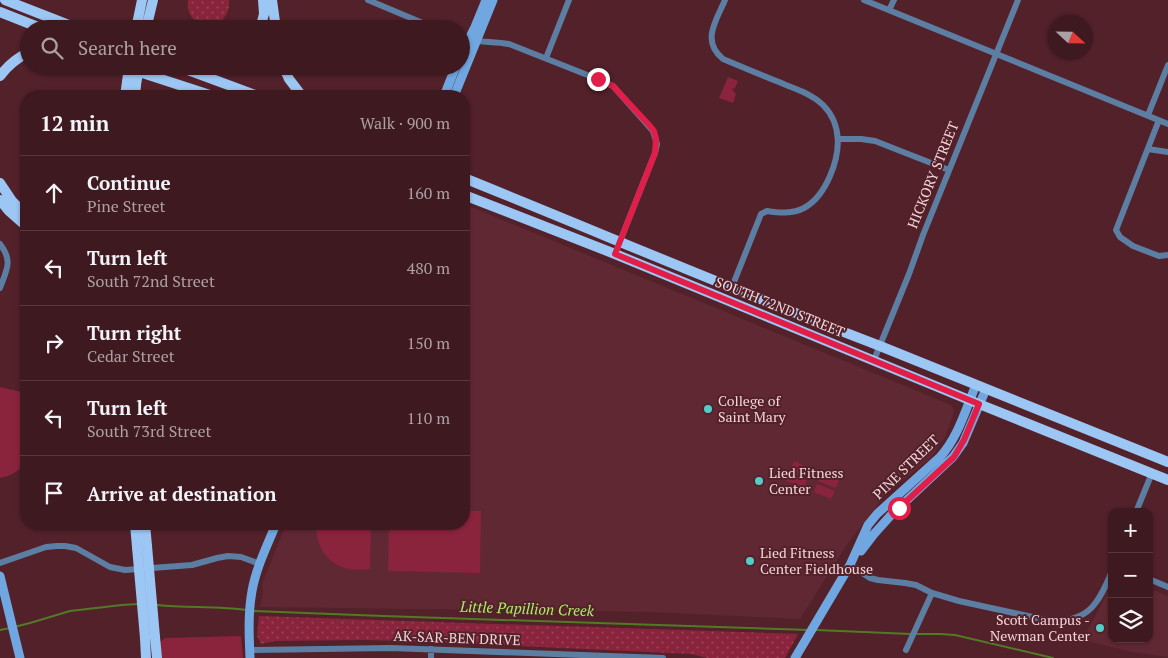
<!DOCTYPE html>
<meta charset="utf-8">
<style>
body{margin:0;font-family:"PT Serif",serif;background:#452229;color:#f1f3f6}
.controls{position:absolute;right:15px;bottom:15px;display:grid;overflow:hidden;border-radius:10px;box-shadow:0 1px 4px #0004}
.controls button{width:45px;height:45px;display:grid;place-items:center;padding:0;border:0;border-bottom:1px solid #57383e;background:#3e1920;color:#f1f3f6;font:25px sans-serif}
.compass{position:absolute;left:1048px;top:15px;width:45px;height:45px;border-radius:50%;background:#3e1920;box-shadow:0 1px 4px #0004;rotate:112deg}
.stop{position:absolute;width:15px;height:15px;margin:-11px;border:4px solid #e11d48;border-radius:50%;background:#fff}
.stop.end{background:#e11d48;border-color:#fff;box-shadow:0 1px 5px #0008}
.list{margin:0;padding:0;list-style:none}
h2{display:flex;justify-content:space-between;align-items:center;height:65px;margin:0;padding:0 20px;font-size:21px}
h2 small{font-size:16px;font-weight:400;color:#ada0a5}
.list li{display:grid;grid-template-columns:32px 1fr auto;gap:15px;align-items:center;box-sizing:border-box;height:75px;padding:0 20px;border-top:1px solid #57383e}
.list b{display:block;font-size:19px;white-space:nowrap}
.list p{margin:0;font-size:16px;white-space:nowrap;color:#ada0a5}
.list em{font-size:16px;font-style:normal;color:#ada0a5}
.icon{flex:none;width:28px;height:28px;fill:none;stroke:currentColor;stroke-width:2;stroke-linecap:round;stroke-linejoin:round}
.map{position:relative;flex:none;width:1168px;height:658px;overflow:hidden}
.search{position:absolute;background:#3e1920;box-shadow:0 1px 4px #0004;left:20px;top:20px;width:450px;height:55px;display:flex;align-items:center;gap:12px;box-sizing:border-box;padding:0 18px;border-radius:28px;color:#ada0a5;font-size:19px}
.panel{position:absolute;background:#3e1920;box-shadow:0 1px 4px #0004;left:20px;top:90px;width:450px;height:440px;border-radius:20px}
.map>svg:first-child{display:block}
</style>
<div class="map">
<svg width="1168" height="658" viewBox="0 0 1168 658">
<defs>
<pattern id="grass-dots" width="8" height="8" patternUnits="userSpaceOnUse" patternTransform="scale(1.25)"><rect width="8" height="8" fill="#8a233c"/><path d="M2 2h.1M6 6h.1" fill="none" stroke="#9b4257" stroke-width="1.8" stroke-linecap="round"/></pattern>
</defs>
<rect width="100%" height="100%" fill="#52212a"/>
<path fill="#602832" d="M 464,204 L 944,402 L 952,406 L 954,412 L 945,437 L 931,458 L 887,493 L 846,546 L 800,619 L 648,612 L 260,607 L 263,592 L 262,584 L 286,524 L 464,524 Z
M 1112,582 L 1112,639 L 1149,639 L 1149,588 L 1168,596 L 1168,657 L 1133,652 L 1082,640 L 1095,617 Z"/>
<path fill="url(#grass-dots)" d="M 188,0 L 229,0 C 232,33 184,33 188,0 Z
M 259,616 L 798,634 L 785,658 L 707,658 L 691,654 L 455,643 L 367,640 L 276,641 L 261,644 L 257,636 Z"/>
<path fill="#8a233c" d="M 728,77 L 738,81 L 735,88 L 732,89 L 736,94 L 733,103 L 719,98 Z
M 0,387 L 26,393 L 26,461 C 20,471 11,476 0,478 Z
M 794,461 L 811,469 L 808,477 L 790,470 Z
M 789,472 L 807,480 L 804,488 L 786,481 Z
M 821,472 L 839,480 L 836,488 L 818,481 Z
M 817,484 L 835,491 L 831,499 L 814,492 Z
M 464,511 L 481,511 L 480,573 L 388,571 L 389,524 L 464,524 Z
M 316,524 L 371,524 L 370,569 C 338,574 316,557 316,524 Z
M 241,636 L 243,658 L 160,658 L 159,643 L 165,638 Z"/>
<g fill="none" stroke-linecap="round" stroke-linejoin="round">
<path stroke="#527a25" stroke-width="2" d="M 157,605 C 187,608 217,606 247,610
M 254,611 L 383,616 L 809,630
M 14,627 L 30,623 L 70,611 L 122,605 L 139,604
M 0,630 L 10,628
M 816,630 L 911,634
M 916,634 L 940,634 L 955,635 L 1053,658"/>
<path stroke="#5c7ea2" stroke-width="6" d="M 368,0 L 437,29
M 725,0 C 716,21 701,41 723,59 C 742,67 761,75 779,82 C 794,89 811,93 823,105 C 843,125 840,153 830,176 C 824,190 817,201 804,208 C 792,214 780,213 767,211 L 761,214 L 732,287
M 864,0 L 1168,124
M 889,10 L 894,0
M 461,38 C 477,43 493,41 509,44 L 595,78 L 613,86 L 653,131 L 657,144 L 655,153 L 615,254
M 546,58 L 569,0
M 1148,115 L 1168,65
M 1159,120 L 1116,230 L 1120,237 L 1133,246 L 1159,256 L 1168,255
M 838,139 L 861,139 L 875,141 L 949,170
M 1148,149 L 1168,152
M 0,244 C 13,261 7,269 0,288
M 874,360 L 909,274 L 923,235 L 1018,0
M 1136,512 L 1152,473
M 0,563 L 46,547 L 57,546 L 65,546 L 76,548 L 110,567 L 125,570 L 192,565 L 217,558 L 228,556 L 241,557 L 260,564
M 850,565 L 870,578 L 878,580 L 905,583 L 916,585 L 932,593 L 906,650
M 1149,579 L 1168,587
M 932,593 L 959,601 L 1051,621 C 1089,622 1099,603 1112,571
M 249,650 L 391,648 L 663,658
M 431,658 L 431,649"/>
<path stroke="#70a7e1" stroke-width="9" d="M 461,55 L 475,27 L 486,0
M 444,96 L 456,66
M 454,96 L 493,0
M 861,551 L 874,534 L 892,514 L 953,457 L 963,443 L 986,389
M 0,576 L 20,658
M 250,658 C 249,635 248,613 252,591 C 256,568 267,546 276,524
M 795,658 L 850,565 L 868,525 L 877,514 L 940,457 C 958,438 966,408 976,385"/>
<path stroke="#9cc6f3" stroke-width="10" d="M 5,0 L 79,29
M 272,0 L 276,29
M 0,12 L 43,29
M 136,29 L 142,0
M 146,29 L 153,0
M 260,29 L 264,14 L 263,0
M 121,66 L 213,96
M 177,66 L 258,96
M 283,66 L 289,79 L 302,96
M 0,76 C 8,65 17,58 29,52
M 125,96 L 127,82
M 135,96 L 136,85
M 464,178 C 603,234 740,293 880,346 L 1168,462
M 0,183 L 12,201 L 26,215
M 464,195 L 615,254 L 979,404 L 1168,480
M 0,200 L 9,211 L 26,226
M 135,524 L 137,547
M 145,524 L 147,546
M 155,637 L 157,658
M 145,638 L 146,658"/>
<path stroke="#9cc6f3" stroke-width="10" d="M 127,82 L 129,66
M 136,85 L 139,66
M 147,546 L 155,637
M 137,547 L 145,638"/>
</g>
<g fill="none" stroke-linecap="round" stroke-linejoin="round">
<path stroke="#e11d48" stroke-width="6" d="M 598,79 L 613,86 L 650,126 L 654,131 L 656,139 L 655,153 L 615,254 L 979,404 L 964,440 L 954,457 L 899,508"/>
</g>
<g fill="#54cdc8" stroke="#52212a" stroke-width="2">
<circle cx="708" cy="409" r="5"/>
<circle cx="759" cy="481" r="5"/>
<circle cx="750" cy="561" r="5"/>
<circle cx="1100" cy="628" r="5"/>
</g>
<g text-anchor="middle" stroke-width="4" stroke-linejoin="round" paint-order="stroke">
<g font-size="14" fill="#f4d4d7" stroke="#52212a">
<text transform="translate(933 175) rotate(-68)" y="5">HICKORY STREET</text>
<text transform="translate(780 307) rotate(22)" y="5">SOUTH 72ND STREET</text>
<text transform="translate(906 467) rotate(-44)" y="5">PINE STREET</text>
<text transform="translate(457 638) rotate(2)" y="5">AK-SAR-BEN DRIVE</text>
</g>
<g font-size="14" fill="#f4d4d7" stroke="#52212a" text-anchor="start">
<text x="718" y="406">College of<tspan x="718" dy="16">Saint Mary</tspan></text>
<text x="769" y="478">Lied Fitness<tspan x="769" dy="16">Center</tspan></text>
<text x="760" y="558">Lied Fitness<tspan x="760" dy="16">Center Fieldhouse</tspan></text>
<text x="1090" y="625" text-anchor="end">Scott Campus -<tspan x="1090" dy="16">Newman Center</tspan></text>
</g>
<g font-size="15" font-style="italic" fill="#aaec63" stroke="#52212a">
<text transform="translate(527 609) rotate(2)" y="5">Little Papillion Creek</text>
</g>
</g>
</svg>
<div class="controls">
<button>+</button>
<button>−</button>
<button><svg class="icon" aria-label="layers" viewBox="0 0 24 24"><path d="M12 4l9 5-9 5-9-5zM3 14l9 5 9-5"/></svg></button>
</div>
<svg class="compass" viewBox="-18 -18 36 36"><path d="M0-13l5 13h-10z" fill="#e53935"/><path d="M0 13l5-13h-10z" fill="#ada0a5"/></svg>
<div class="stop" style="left:899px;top:508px"></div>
<div class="stop end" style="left:598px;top:79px"></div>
<div class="search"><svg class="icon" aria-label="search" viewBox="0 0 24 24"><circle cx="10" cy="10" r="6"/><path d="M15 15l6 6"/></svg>Search here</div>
<section class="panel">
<h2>12 min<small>Walk · 900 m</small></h2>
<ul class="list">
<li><svg class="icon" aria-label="ahead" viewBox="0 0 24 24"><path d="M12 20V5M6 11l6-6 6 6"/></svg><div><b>Continue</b><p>Pine Street</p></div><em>160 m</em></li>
<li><svg class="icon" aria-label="left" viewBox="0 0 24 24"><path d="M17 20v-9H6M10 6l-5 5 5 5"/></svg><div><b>Turn left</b><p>South 72nd Street</p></div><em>480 m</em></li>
<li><svg class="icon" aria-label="right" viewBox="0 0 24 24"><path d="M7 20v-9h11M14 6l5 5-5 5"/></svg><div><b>Turn right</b><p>Cedar Street</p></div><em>150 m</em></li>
<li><svg class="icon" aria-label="left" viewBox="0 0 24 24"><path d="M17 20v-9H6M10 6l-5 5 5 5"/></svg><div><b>Turn left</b><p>South 73rd Street</p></div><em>110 m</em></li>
<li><svg class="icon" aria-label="arrive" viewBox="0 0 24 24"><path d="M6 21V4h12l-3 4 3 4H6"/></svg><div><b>Arrive at destination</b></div></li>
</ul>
</section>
</div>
